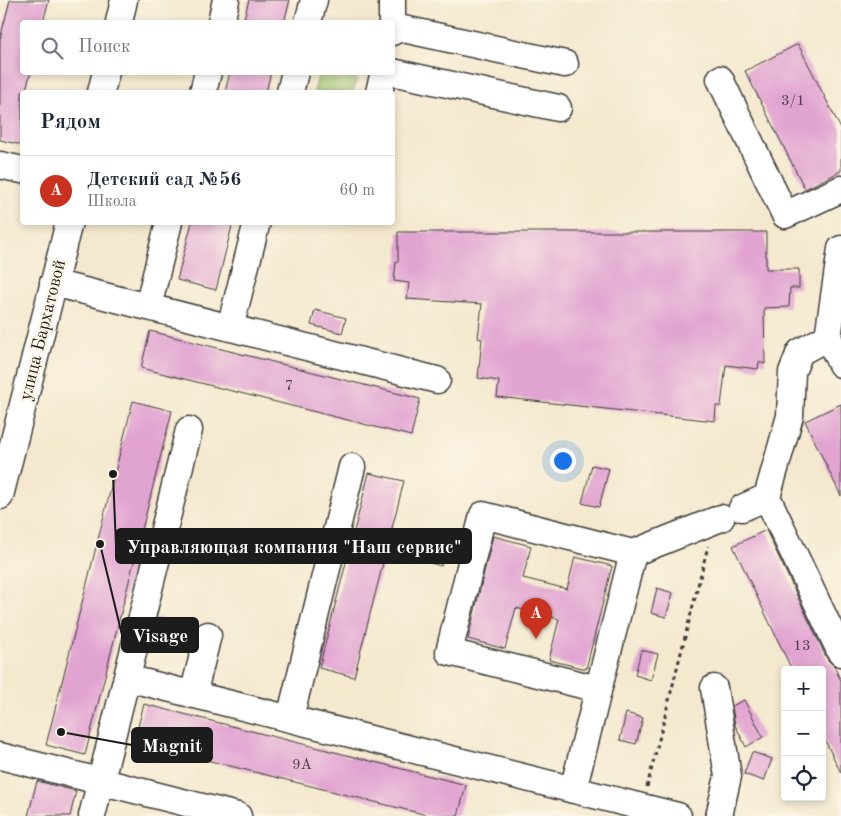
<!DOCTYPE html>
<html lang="ru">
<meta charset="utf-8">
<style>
body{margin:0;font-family:"Old Standard TT",serif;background:#f2f2f3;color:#1f2937}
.controls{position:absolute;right:15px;bottom:15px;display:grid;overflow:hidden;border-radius:5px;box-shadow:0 2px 8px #0003}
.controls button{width:45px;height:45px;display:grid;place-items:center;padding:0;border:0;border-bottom:1px solid #e0e1e3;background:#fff;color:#1f2937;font:25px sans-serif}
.you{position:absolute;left:562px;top:460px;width:18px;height:18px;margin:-12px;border:4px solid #fff;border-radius:50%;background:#1a73e8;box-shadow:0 0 0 8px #1a73e833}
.badge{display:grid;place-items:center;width:32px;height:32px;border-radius:50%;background:#c8321e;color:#fff;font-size:16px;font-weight:700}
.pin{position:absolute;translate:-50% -41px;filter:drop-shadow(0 1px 2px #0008)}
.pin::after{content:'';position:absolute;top:26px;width:18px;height:15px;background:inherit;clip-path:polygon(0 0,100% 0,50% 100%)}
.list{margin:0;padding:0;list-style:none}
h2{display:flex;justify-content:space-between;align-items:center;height:65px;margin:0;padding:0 20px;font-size:21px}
h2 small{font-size:16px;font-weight:400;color:#747a83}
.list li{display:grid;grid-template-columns:32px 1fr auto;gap:15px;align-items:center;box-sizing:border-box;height:70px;padding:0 20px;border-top:1px solid #e0e1e3}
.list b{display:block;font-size:19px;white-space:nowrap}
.list p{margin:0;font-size:16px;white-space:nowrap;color:#747a83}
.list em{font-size:16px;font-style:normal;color:#747a83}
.icon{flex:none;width:28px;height:28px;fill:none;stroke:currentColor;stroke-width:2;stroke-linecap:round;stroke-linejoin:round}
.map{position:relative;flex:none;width:841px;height:816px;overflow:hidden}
.search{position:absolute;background:#fff;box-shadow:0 2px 8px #0003;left:20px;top:20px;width:375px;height:55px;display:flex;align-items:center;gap:12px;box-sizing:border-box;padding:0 18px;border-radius:5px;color:#747a83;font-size:19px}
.panel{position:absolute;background:#fff;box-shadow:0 2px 8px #0003;left:20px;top:90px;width:375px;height:135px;border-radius:5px}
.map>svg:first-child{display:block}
</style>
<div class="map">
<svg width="841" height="816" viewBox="0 0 841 816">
<rect width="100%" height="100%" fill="#fcf5e5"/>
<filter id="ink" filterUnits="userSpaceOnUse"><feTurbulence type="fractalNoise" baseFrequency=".02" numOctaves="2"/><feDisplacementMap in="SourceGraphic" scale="10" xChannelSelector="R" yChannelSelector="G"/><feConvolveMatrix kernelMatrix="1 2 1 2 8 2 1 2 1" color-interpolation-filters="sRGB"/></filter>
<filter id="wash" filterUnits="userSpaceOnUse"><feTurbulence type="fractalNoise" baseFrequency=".0096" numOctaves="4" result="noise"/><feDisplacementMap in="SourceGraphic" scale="20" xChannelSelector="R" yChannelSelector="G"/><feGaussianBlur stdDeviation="1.12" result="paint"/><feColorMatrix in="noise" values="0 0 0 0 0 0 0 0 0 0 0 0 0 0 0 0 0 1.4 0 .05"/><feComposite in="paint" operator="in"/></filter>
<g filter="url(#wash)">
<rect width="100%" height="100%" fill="#f4e9cf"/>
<path fill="#9dc26d" stroke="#5c6f44" d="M 319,73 L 330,73 L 357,79 L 353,92 L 314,92 Z"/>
<g id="blocks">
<path fill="#e1a4d1" d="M 10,0 L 49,0 L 43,22 L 22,22 L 22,72 L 31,72 L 25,92 L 22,92 L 22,145 L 0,140 L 0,39 Z
M 249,0 L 290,0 L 284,22 L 243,22 Z
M 798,44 L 841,129 L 841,171 L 805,189 L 745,71 Z
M 230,72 L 271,72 L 266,92 L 225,92 Z
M 192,222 L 233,222 L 216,290 L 177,280 Z
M 398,232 L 766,232 L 766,269 L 799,269 L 799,288 L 790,288 L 789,307 L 764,308 L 765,364 L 759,362 L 758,369 L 726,365 L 721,406 L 716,406 L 715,421 L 497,397 L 499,381 L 478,378 L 482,339 L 478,338 L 482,304 L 407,299 L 409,283 L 394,281 L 396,262 L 398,262 Z
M 315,310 L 346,318 L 342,333 L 311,325 Z
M 150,331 L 420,399 L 411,436 L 141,368 Z
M 133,401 L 172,411 L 85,755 L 46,745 Z
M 841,404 L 841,496 L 805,421 Z
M 592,465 L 609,469 L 599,507 L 582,503 Z
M 369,473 L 404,481 L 354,677 L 319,668 Z
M 766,530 L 827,659 L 834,666 L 841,681 L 841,773 L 822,734 L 822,670 L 792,670 L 733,546 Z
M 493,536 L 531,546 L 523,578 L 567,589 L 575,557 L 612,566 L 586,669 L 549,660 L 559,619 L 516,608 L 505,649 L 468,639 Z
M 428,544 L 445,549 L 441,566 L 423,561 Z
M 657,588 L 673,593 L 666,617 L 651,613 Z
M 158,617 L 174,621 L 169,641 L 153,637 Z
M 641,650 L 658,654 L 651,680 L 635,675 Z
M 744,700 L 763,737 L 746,747 L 735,725 L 732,706 Z
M 144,704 L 466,785 L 458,816 L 431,816 L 134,742 Z
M 626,713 L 643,718 L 636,744 L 620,740 Z
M 752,752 L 772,759 L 764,781 L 744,774 Z
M 37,781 L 76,791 L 70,816 L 28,816 Z"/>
</g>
</g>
<g filter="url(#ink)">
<use href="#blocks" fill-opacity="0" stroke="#3c3b37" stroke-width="1"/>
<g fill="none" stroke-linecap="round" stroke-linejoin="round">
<g stroke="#3c3b37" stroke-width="29">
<path id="minor" d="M 392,0 L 392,32
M 119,22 L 124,0
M 221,22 L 226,0
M 308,22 L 314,0
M 394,27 L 565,64
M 392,72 L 558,108
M 720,79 L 785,215 L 841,189
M 101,92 L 106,72
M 203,92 L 208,72
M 290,92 L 295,72
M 379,92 L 384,72
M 0,165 L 22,170
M 841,249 L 828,337 L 800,352 L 792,372 L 790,416 L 767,497 L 841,653
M 53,283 L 437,380
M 148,307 L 169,222
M 230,328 L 257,222
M 828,337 L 841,364
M 0,496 L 69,222
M 742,508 L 767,497
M 127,678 L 678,816
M 714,688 L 728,776 L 719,816
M 598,689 L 449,652 L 483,515 L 633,553 L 721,518
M 193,695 L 208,635
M 290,718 L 352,467
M 0,756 L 238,816
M 573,790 L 633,553
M 92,816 L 189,430"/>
</g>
<path stroke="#3c3b37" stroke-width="3" stroke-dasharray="4 4" stroke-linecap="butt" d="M 647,787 L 708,546"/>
<use href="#minor" stroke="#fff" stroke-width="26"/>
</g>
</g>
<g text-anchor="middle" stroke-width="5" stroke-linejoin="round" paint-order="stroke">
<g font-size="15" fill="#4d3e49">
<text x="793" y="105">3/1</text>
<text x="289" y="390">7</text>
<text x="802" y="650">13</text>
<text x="302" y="769">9А</text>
</g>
<g font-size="18" fill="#1c1c1c" stroke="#fcf5e5">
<text transform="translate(42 330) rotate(-76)" y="6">улица Бархатовой</text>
</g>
</g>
<path fill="none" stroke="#1c1c1c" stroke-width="2" d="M113 474L116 546M100 544L122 635M61 732L132 745"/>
<g fill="#1c1c1c" stroke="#fcf5e5" stroke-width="2">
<circle cx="113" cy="474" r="5"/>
<circle cx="100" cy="544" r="5"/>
<circle cx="61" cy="732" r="5"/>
</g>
<g fill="#1c1c1c" stroke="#1c1c1c" stroke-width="2">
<rect x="116" y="529" width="355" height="34" rx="5"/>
<rect x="122" y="618" width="76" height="34" rx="5"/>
<rect x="132" y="728" width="80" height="34" rx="5"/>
</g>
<g font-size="19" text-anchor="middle" font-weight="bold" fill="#fff">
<text x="294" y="553">Управляющая компания "Наш сервис"</text>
<text x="160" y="642">Visage</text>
<text x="172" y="752">Magnit</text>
</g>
</svg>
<div class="controls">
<button>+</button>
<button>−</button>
<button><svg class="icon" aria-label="locate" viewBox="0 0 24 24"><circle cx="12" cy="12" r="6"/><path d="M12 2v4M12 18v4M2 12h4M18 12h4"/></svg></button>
</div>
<div class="you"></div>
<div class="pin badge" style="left:536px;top:639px">A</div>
<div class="search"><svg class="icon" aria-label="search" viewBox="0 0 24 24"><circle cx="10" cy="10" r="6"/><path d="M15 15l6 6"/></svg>Поиск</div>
<section class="panel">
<h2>Рядом<small></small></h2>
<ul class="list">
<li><span class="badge">A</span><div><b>Детский сад №56</b><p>Школа</p></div><em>60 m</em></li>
</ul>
</section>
</div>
